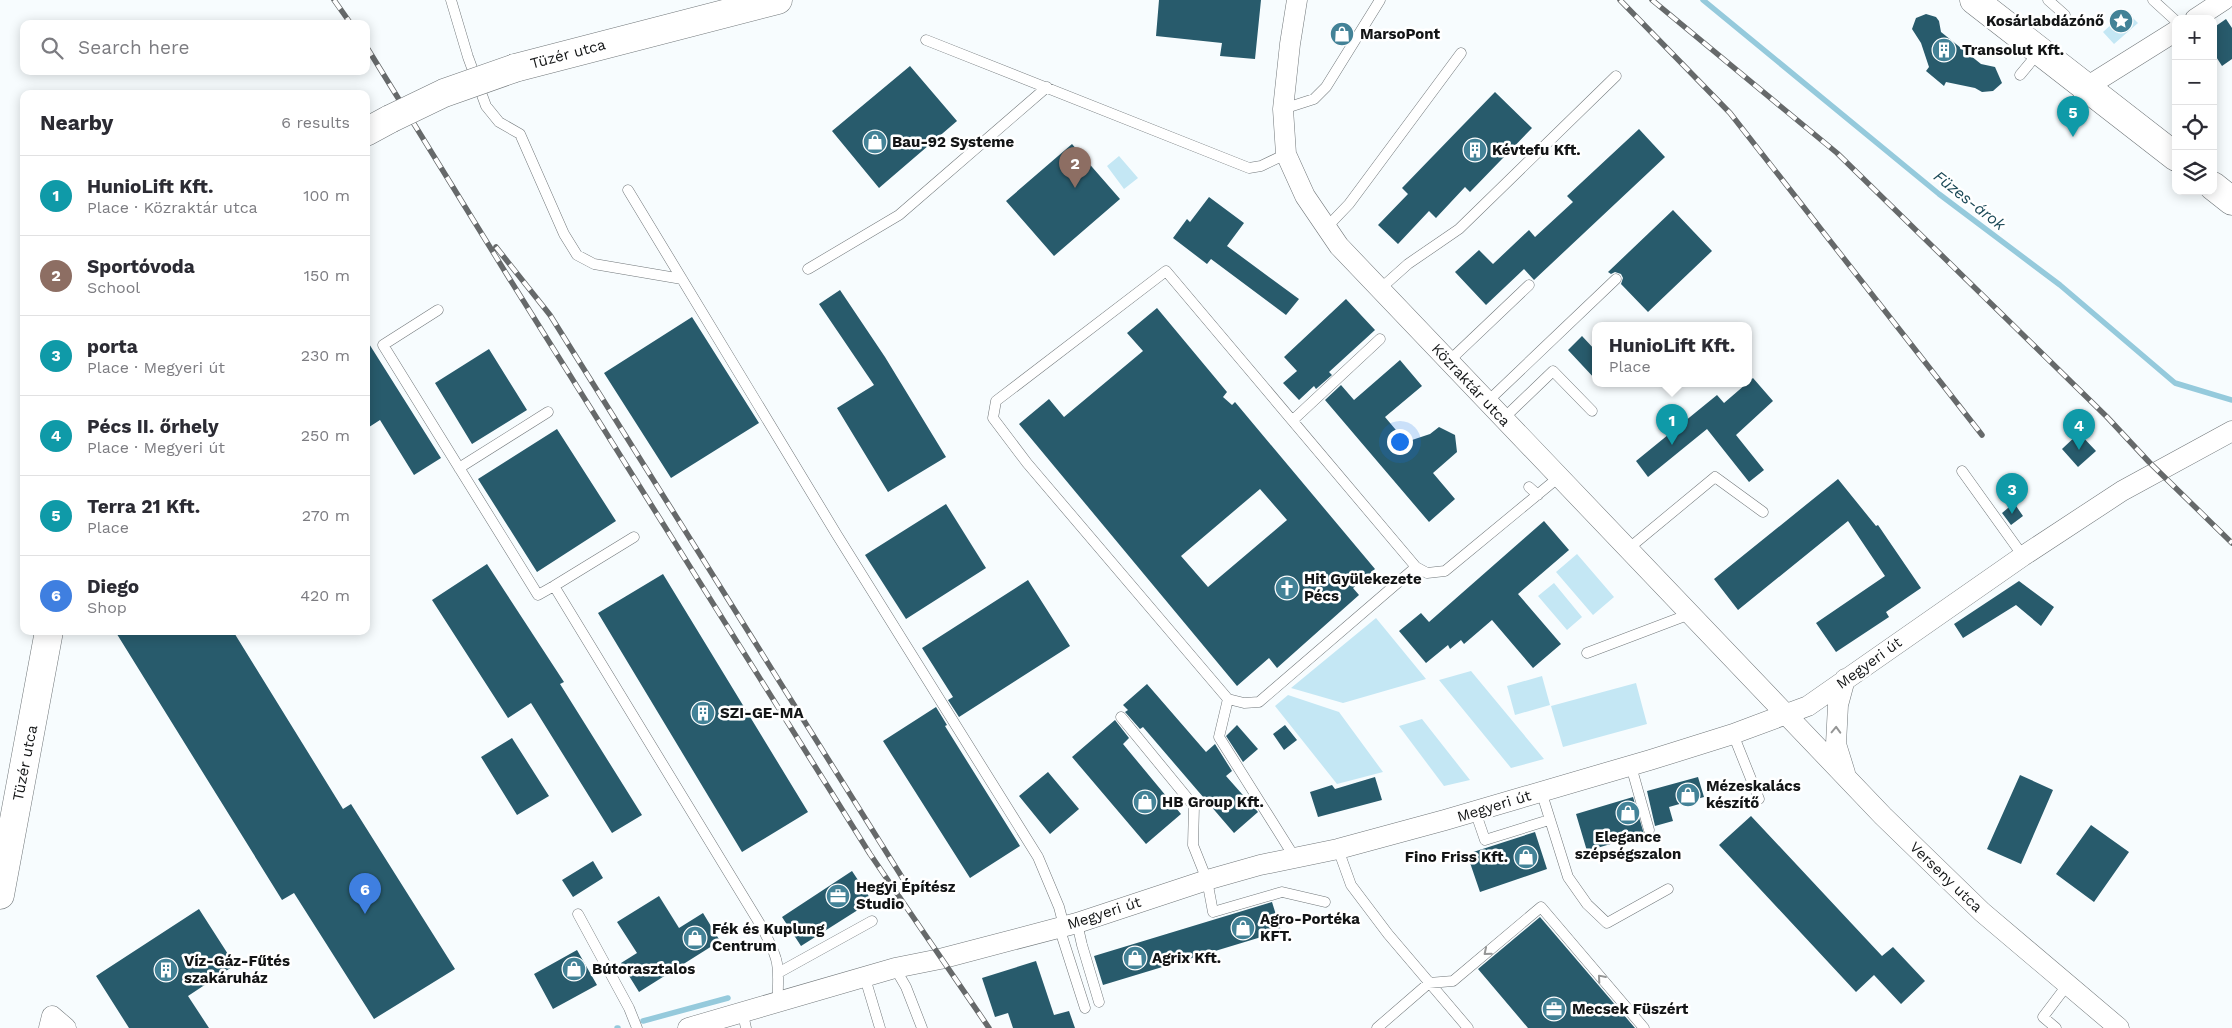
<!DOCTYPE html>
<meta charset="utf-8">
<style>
body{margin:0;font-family:"Work Sans",sans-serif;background:#f2f2f3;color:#2b2b33}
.controls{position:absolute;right:15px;top:15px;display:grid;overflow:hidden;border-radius:10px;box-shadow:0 2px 12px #0003}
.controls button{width:45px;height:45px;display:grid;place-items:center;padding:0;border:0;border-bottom:1px solid #e1e1e2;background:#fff;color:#2b2b33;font:25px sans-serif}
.you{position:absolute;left:1399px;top:441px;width:18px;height:18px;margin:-12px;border:4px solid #fff;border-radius:50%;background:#1a73e8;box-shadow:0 0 0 8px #1a73e833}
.badge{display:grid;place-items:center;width:32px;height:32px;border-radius:50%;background:#438297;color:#fff;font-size:16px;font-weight:700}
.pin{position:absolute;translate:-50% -41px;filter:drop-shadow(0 1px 2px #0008)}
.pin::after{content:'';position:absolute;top:26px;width:18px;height:15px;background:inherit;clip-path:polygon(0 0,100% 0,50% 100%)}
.popup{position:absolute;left:1592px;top:322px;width:160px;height:65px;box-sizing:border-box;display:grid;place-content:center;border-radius:10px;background:#fff;filter:drop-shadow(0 1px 4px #0005);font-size:16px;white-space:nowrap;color:#7c7c81}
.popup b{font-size:19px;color:#2b2b33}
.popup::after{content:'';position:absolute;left:50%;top:100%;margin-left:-10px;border:10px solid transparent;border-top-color:#fff}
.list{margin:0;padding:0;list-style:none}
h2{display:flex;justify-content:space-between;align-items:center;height:65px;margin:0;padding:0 20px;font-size:21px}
h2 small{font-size:16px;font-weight:400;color:#7c7c81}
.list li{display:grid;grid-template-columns:32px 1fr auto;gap:15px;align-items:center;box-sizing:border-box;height:80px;padding:0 20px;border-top:1px solid #e1e1e2}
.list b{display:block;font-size:19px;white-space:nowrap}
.list p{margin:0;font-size:16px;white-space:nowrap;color:#7c7c81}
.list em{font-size:16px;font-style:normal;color:#7c7c81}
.icon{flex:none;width:28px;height:28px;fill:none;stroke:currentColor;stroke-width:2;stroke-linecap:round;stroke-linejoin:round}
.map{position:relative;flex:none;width:2232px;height:1028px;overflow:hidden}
.search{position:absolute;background:#fff;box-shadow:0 2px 12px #0003;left:20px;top:20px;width:350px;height:55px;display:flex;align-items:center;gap:12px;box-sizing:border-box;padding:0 18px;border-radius:10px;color:#7c7c81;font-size:19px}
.panel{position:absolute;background:#fff;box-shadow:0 2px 12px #0003;left:20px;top:90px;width:350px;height:545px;border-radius:10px}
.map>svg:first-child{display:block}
</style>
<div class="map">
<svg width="2232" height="1028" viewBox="0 0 2232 1028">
<rect width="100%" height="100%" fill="#f7fcfe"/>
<path fill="#c4e7f4" d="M 2126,11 L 2138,23 L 2114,44 L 2103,32 Z
M 1119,156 L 1138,178 L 1124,189 L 1107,166 Z
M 1577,554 L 1614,597 L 1593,615 L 1556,572 Z
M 1554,583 L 1582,617 L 1567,630 L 1538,596 Z
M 1376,618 L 1426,679 L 1343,703 L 1291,688 Z
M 1471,671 L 1544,759 L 1511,768 L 1439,680 Z
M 1542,676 L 1550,705 L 1515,715 L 1507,686 Z
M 1636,683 L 1647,724 L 1563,747 L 1551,706 Z
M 1288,695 L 1339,712 L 1383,772 L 1337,784 L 1275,706 Z
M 1422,719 L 1470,780 L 1444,786 L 1399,726 Z"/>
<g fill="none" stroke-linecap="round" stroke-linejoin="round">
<path stroke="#95cadc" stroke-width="5.5" d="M 1703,0 L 1939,194 L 2060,285 L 2175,383 L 2232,400
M 643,1021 L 728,998
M 617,1028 L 618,1028"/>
</g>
<path fill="#285b6c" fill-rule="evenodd" d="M 1159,0 L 1261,0 L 1255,59 L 1220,56 L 1222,43 L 1156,36 Z
M 1926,14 L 1936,17 L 1939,21 L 1941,32 L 1981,64 L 1995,67 L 2002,83 L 1993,91 L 1982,92 L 1975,88 L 1946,82 L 1944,86 L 1926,71 L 1929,67 L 1921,43 L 1912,29 L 1916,18 Z
M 2226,19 L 2232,28 L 2232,59 L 2222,66 L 2213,52 L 2213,28 Z
M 910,66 L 957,121 L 879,188 L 832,131 Z
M 1495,92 L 1532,128 L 1470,192 L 1465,187 L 1436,218 L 1429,211 L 1398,244 L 1378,225 L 1408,194 L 1402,188 Z
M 1639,129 L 1665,157 L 1534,280 L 1524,269 L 1486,305 L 1455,272 L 1479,250 L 1493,264 L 1529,230 L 1535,237 L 1573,202 L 1567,196 Z
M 1072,144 L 1120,199 L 1054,256 L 1006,201 Z
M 1209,197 L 1244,223 L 1227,246 L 1299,299 L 1286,315 L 1211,259 L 1207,264 L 1173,238 L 1187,219 L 1190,222 Z
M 1673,210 L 1712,251 L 1648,312 L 1621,284 L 1623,278 L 1621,274 L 1615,272 L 1611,274 L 1608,272 Z
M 840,290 L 885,357 L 946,457 L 888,492 L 837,408 L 874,385 L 819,304 Z
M 1346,299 L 1375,330 L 1329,372 L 1332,375 L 1316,389 L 1314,386 L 1299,400 L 1283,383 L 1297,371 L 1284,357 Z
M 1157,308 L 1227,392 L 1223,397 L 1232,405 L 1235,402 L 1375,569 L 1353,588 L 1359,595 L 1277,668 L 1269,658 L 1237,686 L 1019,424 L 1049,399 L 1064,417 L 1143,351 L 1127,333 ZM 1260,489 L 1287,520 L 1208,587 L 1181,556 Z
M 692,317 L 759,423 L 671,478 L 604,373 Z
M 1582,336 L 1596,351 L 1596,380 L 1568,350 Z
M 366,339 L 441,458 L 414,475 L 380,420 L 366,429 Z
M 489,349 L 527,410 L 472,444 L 435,383 Z
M 1400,360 L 1422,386 L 1385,417 L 1406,442 L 1430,434 L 1439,427 L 1455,435 L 1457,452 L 1433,473 L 1455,499 L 1429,522 L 1325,400 L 1341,385 L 1354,400 Z
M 1753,378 L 1773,401 L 1736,435 L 1764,470 L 1749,482 L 1707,429 L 1648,477 L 1636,461 L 1717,395 L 1724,403 Z
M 557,429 L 616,521 L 537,572 L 478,479 Z
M 2079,433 L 2096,451 L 2078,467 L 2062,449 Z
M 1838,479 L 1876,526 L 1878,525 L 1921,588 L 1886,612 L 1889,617 L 1836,652 L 1816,623 L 1885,576 L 1848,521 L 1738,610 L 1714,579 Z
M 2014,503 L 2023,516 L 2011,525 L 2002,513 Z
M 946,504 L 986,568 L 906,619 L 865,555 Z
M 1544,521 L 1569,550 L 1518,594 L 1561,644 L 1533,668 L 1492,620 L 1464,644 L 1461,640 L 1450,649 L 1448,645 L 1426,663 L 1399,631 L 1421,613 L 1429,622 Z
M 487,564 L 564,682 L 560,684 L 642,815 L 612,833 L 531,703 L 508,718 L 432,600 Z
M 663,574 L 808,812 L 742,852 L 598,613 Z
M 1028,580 L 1070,646 L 959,717 L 948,700 L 953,697 L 922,648 Z
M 2019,581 L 2054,607 L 2041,626 L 2016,605 L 1963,638 L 1954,624 Z
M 115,631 L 233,631 L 343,809 L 351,804 L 455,969 L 374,1019 L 294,893 L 282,900 Z
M 1147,684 L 1206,752 L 1215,744 L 1232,771 L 1226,776 L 1258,812 L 1234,833 L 1143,727 L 1140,729 L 1125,712 L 1128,710 L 1123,705 Z
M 936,707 L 947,725 L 945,726 L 1020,846 L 970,878 L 883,741 Z
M 1115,720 L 1129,738 L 1123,744 L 1181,814 L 1146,844 L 1072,757 Z
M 1237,725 L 1258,749 L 1243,762 L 1226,736 Z
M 1285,725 L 1297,740 L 1284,750 L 1273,734 Z
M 512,738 L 549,796 L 517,815 L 481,757 Z
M 1048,772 L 1079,809 L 1050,834 L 1019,796 Z
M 2020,775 L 2053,790 L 2021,864 L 1987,849 Z
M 1375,777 L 1382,800 L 1318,817 L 1310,792 L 1332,785 L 1335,789 Z
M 1698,777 L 1704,797 L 1669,807 L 1673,821 L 1655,826 L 1647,791 Z
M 1633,797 L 1644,834 L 1587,851 L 1576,814 Z
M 1751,816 L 1882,956 L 1893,947 L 1925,981 L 1901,1004 L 1874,975 L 1856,992 L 1719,845 Z
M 2091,825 L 2129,852 L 2094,902 L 2056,874 Z
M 1535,832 L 1547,869 L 1480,892 L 1467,854 Z
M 593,861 L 603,878 L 573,897 L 562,880 Z
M 852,871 L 872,901 L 801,946 L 782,917 Z
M 659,896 L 679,928 L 703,913 L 720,941 L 639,992 L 621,963 L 637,953 L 617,922 Z
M 1272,902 L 1281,931 L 1103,985 L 1094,956 Z
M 199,909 L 235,965 L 188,996 L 209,1028 L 129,1028 L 96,976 Z
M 1540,917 L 1635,1028 L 1528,1028 L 1478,969 Z
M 577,950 L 597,985 L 553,1009 L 534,974 Z
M 1036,961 L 1054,1015 L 1069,1011 L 1075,1028 L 1013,1028 L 1008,1013 L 995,1017 L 982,978 Z"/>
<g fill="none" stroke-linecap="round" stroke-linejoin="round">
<g stroke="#71777a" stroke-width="11">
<path id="lane" d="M 451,0 L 468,57 L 486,106 L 499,122 L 520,134 L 564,234 L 577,255 L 594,264 L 682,279
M 2048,0 L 2065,15
M 2153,0 L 2176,21
M 926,40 L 1249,168 L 1261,166 L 1286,154
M 2020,75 L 2039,52
M 1283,109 L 1314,99 L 1326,87 L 1380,0
M 2069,111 L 2085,88
M 628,190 L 837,535 L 1038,857 L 1059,907 L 1064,926
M 1326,228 L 1349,204 L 1461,53
M 808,269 L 899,215 L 1047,87
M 1380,289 L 1408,264 L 1459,229 L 1616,76
M 438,310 L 383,345 L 538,595 L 554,586
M 1449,361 L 1529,285
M 1487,402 L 1616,279
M 1503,419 L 1553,371 L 1592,411
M 1293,420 L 1380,339
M 459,468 L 548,412
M 1962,471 L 2023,556
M 1529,487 L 1538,495
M 634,537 L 554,586 L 763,929 C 767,938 773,948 776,959 C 780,972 777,988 778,1002
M 1628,549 L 1715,477 L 1763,512
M 1416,567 L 1259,702 L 1244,703 L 1228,699 L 1027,463 L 993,418 L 996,401 L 1166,271 L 1416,567 L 1427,573 L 1445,571 L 1559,477
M 1587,653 L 1690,614
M 1228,699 L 1219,737 L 1295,858
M 1121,717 L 1194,806 L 1193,845 L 1207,880 L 1213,912 L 1282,892 L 1325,902
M 1733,734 L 1759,799
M 1631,766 L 1649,830
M 1541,791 L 1568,877 L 1587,904 L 1607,923 L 1668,889
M 1475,811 L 1485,840 L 1549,820
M 1338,849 L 1351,885 L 1388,934 L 1468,1028
M 578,914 L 629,1008 L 637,1028
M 1077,923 L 1082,945 L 1099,1002
M 1059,927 L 1085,1008
M 895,968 L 906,987 L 922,1028
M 778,973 L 872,921
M 865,978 L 880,1028
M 743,1014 L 746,1028
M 1377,1028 L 1429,983 L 1453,981 L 1541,907 L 1644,1028
M 2056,1028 L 2043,1017 L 2068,984"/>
</g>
<g stroke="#71777a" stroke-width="21">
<path id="street" d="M 1297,0 L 1290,44 L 1283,109 L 1286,154 L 1305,196 L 1339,246 L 1883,816 L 1982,912 L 2119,1028
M 2195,19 L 2224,0
M 2085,88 L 2176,31
M 1845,773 L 1836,744 L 1838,705 L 1845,679
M 49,1028 L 52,1016 L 66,1028
M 688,1028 L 895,968 L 940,959 L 1077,923 L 1207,880 L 1260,865 L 1338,849 L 1445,820 L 1650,760 L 1733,734 L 1808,706 L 2023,556 L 2122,491 L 2232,431"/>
</g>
<g stroke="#71777a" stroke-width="29">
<path id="secondary" d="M 1974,0 L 2176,157
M 515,68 L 778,0
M 366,132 L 390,119
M 2213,186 L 2232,201
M 0,895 L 49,631"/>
</g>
<use href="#lane" stroke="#fff" stroke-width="10"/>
<use href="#street" stroke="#fff" stroke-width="20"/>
<use href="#secondary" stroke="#fff" stroke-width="28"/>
<g stroke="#66696a" stroke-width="5.5">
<path id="rail" d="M 334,0 L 351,24
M 1620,0 L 1730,113 L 1982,435
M 1652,0 L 1837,153 L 2107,417 L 2149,462 L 2232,543
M 366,46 L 509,278 L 870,854 L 989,1028
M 496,247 L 550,315 L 905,882"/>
</g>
<use href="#rail" stroke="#fff" stroke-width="4" stroke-dasharray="11" stroke-linecap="butt"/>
<g stroke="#71777a" stroke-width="29" stroke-linecap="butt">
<path id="secondary-bridge" d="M 390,119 L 444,93 L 515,68"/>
</g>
<use href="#secondary-bridge" stroke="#fff" stroke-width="28"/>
</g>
<defs><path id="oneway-chevron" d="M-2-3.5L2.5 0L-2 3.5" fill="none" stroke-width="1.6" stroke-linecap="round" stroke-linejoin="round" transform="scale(1.25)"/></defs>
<g stroke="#959696">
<use href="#oneway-chevron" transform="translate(1836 730) rotate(-88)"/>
<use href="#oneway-chevron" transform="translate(1487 952) rotate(140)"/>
<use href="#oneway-chevron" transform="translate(1601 978) rotate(-131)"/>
</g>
<defs>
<g id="sight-disc" transform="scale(1.25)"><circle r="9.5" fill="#438297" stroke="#fff"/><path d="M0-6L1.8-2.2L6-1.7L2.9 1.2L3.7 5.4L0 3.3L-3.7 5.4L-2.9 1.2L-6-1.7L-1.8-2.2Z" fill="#fff"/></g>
<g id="shop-disc" transform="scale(1.25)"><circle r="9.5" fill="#438297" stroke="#fff"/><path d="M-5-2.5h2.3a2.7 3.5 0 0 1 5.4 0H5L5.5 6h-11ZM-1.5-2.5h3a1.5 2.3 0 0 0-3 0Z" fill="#fff"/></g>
<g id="building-disc" transform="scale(1.25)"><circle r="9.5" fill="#438297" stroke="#fff"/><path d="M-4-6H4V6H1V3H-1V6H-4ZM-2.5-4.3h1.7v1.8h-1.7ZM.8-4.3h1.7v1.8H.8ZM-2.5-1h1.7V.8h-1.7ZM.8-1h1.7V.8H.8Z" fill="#fff"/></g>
<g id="church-disc" transform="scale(1.25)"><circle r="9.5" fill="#438297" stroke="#fff"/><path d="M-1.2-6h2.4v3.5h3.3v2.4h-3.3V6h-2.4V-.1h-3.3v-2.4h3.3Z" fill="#fff"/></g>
<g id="office-disc" transform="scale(1.25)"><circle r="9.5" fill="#438297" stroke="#fff"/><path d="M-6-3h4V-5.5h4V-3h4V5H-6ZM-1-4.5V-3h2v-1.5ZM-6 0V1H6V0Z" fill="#fff"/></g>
</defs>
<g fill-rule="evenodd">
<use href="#sight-disc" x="2121" y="21"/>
<use href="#shop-disc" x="1342" y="34"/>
<use href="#building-disc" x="1944" y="50"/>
<use href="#shop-disc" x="875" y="142"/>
<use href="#building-disc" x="1475" y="150"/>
<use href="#church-disc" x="1287" y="588"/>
<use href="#building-disc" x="703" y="713"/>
<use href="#shop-disc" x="1688" y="795"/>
<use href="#shop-disc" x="1145" y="802"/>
<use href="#shop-disc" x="1628" y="813"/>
<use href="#shop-disc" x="1526" y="857"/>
<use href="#office-disc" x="838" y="896"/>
<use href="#shop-disc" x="1243" y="928"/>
<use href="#shop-disc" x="695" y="938"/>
<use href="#shop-disc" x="1135" y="958"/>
<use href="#shop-disc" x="574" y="969"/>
<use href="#building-disc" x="166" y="970"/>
<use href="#office-disc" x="1554" y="1009"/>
</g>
<g text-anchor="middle" stroke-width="5" stroke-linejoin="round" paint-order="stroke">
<g font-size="15" font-weight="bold" fill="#131516" stroke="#fff" text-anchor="start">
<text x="2104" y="26" text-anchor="end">Kosárlabdázónő</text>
<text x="1360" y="39">MarsoPont</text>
<text x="1962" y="55">Transolut Kft.</text>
<text x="892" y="147">Bau-92 Systeme</text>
<text x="1492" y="155">Kévtefu Kft.</text>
<text x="1304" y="584">Hit Gyülekezete<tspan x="1304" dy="17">Pécs</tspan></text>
<text x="720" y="718">SZI-GE-MA</text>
<text x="1706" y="791">Mézeskalács<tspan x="1706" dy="17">készítő</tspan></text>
<text x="1162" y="807">HB Group Kft.</text>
<text x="1628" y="842" text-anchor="middle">Elegance<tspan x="1628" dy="17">szépségszalon</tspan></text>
<text x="1508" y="862" text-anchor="end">Fino Friss Kft.</text>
<text x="856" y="892">Hegyi Építész<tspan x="856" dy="17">Studio</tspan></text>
<text x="1260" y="924">Agro-Portéka<tspan x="1260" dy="17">KFT.</tspan></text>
<text x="712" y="934">Fék és Kuplung<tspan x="712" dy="17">Centrum</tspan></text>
<text x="1152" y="963">Agrix Kft.</text>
<text x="184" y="966">Víz-Gáz-Fűtés<tspan x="184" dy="17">szakáruház</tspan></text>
<text x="592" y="974">Bútorasztalos</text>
<text x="1572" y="1014">Mecsek Füszért</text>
</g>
<g font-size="15" fill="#131516" stroke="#fff">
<text transform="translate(568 54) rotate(-15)" y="5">Tüzér utca</text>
<text transform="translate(1471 385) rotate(47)" y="5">Közraktár utca</text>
<text transform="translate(1869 663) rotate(-36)" y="5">Megyeri út</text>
<text transform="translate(25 763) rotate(-79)" y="5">Tüzér utca</text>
<text transform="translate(1494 806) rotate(-17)" y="5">Megyeri út</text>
<text transform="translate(1946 877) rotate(44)" y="5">Verseny utca</text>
<text transform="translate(1104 913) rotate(-18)" y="5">Megyeri út</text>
</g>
<g font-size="16" font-style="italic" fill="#1a4856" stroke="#fff">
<text transform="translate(1970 200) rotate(38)" y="6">Füzes-árok</text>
</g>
</g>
</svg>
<div class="controls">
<button>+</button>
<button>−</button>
<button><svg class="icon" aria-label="locate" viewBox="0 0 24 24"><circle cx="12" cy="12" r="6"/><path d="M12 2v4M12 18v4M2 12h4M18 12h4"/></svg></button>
<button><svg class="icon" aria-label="layers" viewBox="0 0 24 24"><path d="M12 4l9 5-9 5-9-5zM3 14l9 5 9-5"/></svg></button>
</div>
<div class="you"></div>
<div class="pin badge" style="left:1672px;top:445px;background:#0f9aa8">1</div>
<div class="popup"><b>HunioLift Kft.</b>Place</div>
<div class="pin badge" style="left:1075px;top:188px;background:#8d6e63">2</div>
<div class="pin badge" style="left:2012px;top:514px;background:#0f9aa8">3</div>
<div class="pin badge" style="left:2079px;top:450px;background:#0f9aa8">4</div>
<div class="pin badge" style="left:2073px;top:137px;background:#0f9aa8">5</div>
<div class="pin badge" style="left:365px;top:914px;background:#3f7fe0">6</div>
<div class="search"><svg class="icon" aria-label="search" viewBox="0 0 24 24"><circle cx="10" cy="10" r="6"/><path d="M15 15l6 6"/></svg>Search here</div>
<section class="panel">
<h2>Nearby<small>6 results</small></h2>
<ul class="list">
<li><span class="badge" style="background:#0f9aa8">1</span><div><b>HunioLift Kft.</b><p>Place · Közraktár utca</p></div><em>100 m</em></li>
<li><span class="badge" style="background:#8d6e63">2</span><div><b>Sportóvoda</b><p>School</p></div><em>150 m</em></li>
<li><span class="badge" style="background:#0f9aa8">3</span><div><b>porta</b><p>Place · Megyeri út</p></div><em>230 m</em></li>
<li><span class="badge" style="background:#0f9aa8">4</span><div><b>Pécs II. őrhely</b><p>Place · Megyeri út</p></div><em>250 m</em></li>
<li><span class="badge" style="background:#0f9aa8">5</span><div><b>Terra 21 Kft.</b><p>Place</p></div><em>270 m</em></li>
<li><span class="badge" style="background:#3f7fe0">6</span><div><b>Diego</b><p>Shop</p></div><em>420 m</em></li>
</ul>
</section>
</div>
